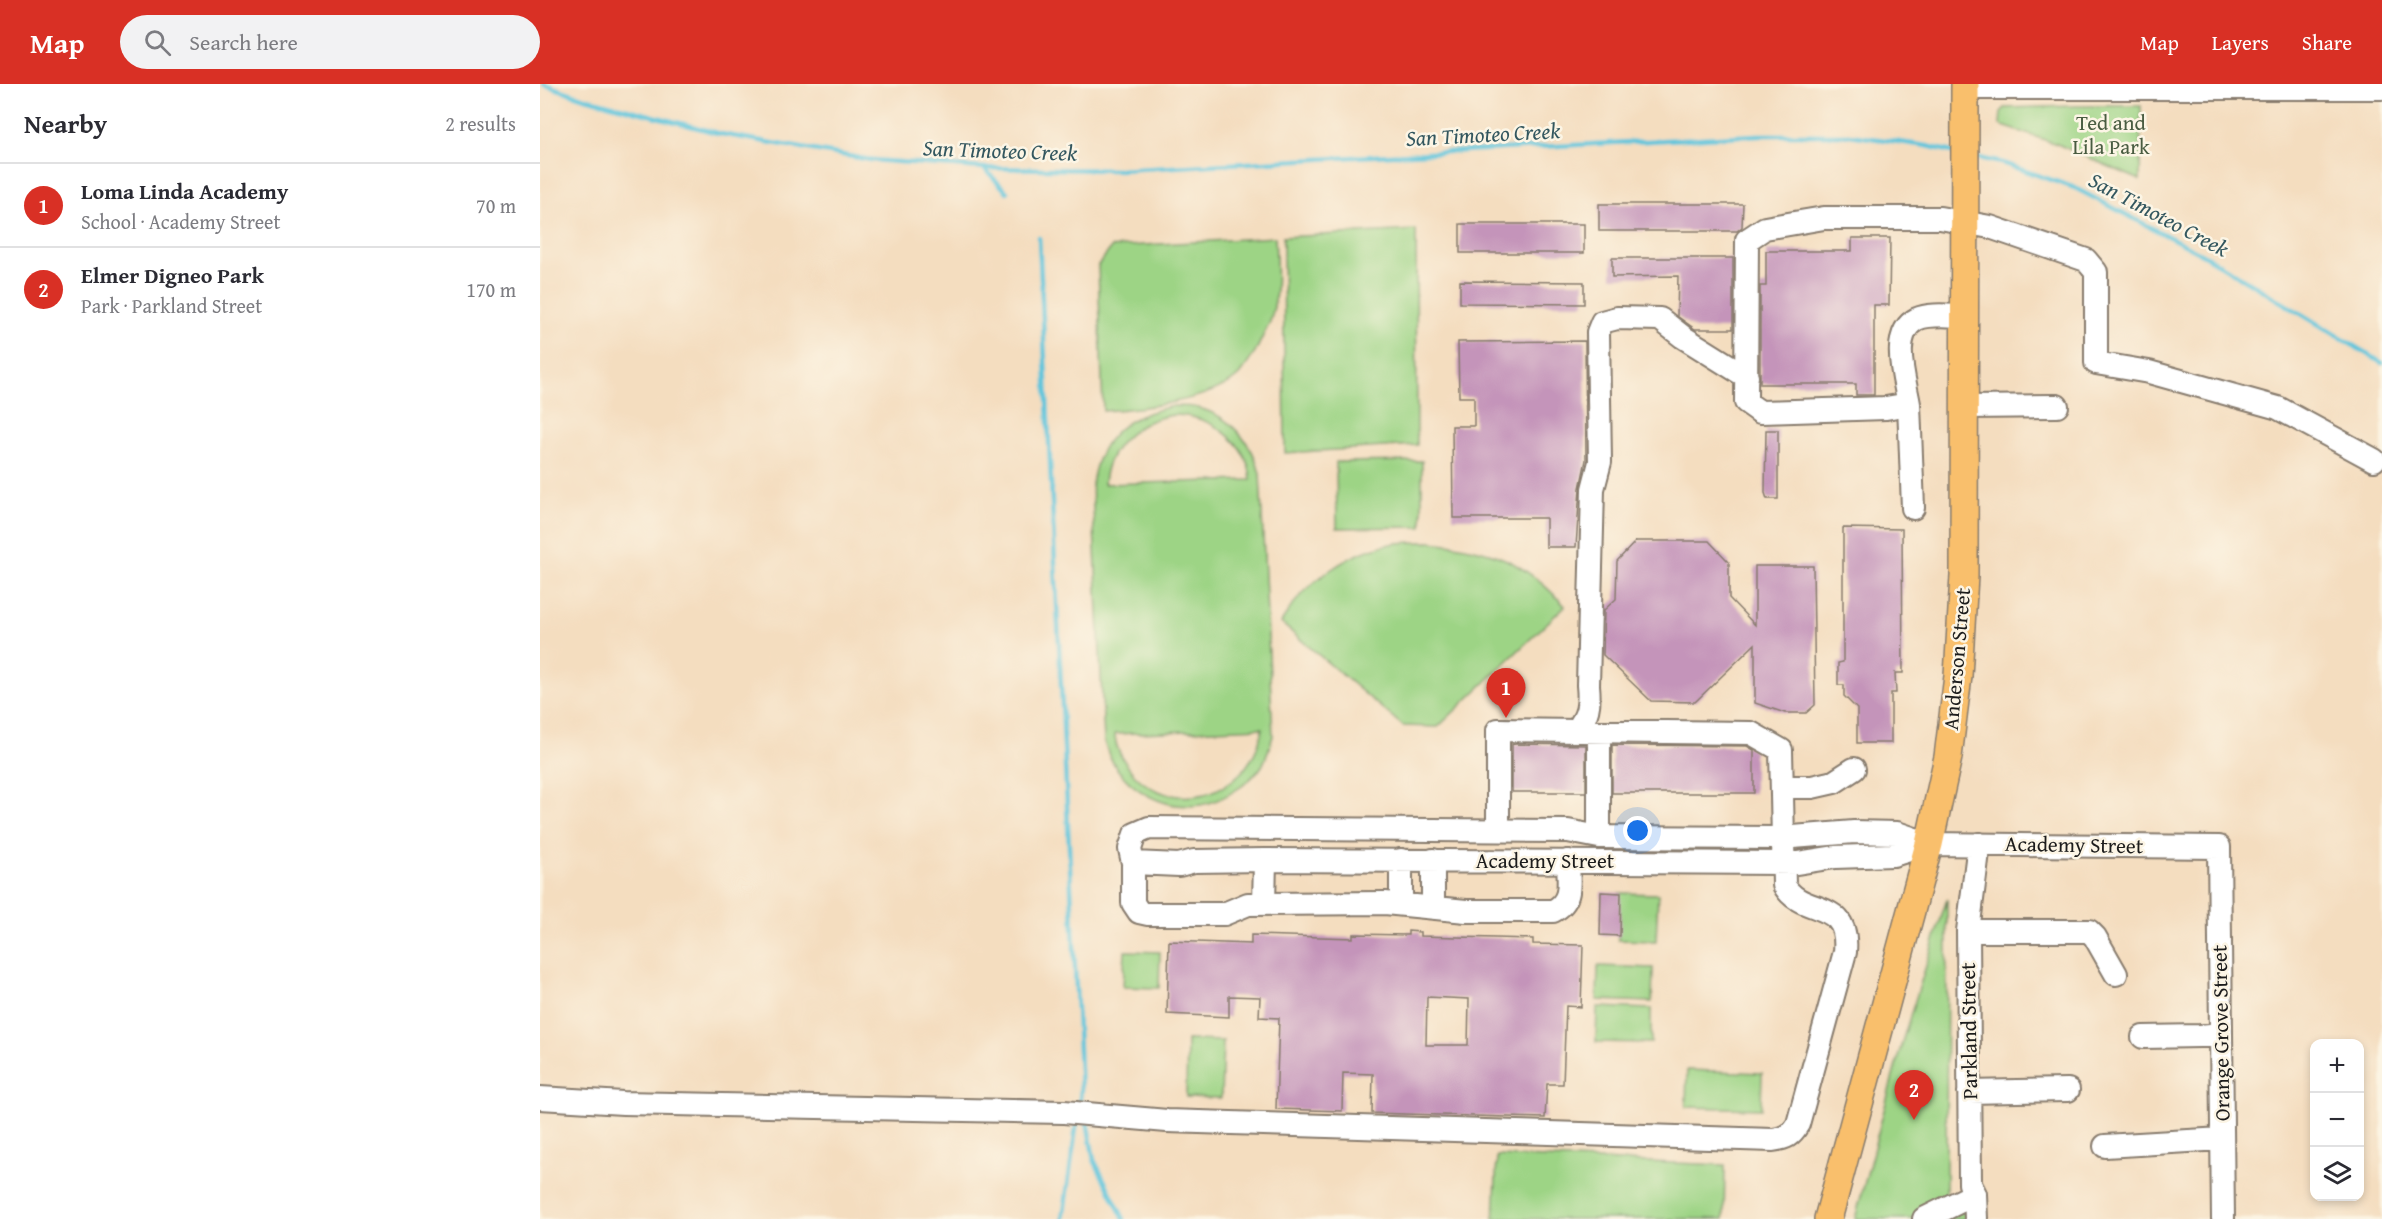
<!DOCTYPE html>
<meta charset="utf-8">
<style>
body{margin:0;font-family:"Gentium Book Plus",serif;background:#f2f2f3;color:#2b2b33}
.controls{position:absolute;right:18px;bottom:18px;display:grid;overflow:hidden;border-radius:12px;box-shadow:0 3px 9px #0003}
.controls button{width:54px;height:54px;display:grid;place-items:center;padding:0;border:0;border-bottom:2px solid #e1e1e2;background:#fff;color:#2b2b33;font:30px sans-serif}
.you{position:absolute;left:1098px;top:747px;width:21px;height:21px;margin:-15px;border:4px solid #fff;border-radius:50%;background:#1a73e8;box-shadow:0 0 0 9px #1a73e833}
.badge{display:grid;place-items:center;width:39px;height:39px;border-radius:50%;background:#d93025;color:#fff;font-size:20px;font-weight:700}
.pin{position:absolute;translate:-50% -50px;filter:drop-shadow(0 2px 3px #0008)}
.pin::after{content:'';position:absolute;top:32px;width:21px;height:18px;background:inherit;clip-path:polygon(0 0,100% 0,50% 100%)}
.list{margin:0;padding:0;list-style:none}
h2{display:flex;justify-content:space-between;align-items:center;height:78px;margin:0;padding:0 24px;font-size:26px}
h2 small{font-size:20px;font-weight:400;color:#7c7c81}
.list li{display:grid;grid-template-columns:39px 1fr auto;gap:18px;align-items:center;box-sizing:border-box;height:84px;padding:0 24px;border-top:2px solid #e1e1e2}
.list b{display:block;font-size:22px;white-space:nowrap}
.list p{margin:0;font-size:20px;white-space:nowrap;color:#7c7c81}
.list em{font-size:20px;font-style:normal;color:#7c7c81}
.icon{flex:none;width:33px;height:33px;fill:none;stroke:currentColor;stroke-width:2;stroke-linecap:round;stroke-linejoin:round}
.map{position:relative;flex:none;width:1842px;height:1135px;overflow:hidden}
header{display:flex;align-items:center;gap:36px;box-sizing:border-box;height:84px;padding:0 30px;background:#d93025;color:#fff}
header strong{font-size:28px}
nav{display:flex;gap:33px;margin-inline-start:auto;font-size:21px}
.search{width:420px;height:54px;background:#f2f2f3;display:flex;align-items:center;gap:15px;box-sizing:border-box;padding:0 21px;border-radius:33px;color:#7c7c81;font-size:22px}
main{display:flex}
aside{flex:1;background:#fff}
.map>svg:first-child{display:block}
</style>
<header>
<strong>Map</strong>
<div class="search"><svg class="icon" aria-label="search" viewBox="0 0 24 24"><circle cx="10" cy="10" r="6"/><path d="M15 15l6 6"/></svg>Search here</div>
<nav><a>Map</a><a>Layers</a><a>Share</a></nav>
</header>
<main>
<aside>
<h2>Nearby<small>2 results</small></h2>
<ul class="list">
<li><span class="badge">1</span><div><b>Loma Linda Academy</b><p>School · Academy Street</p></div><em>70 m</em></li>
<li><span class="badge">2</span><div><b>Elmer Digneo Park</b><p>Park · Parkland Street</p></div><em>170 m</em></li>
</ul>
</aside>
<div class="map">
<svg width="1842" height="1135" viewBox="0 0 1842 1135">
<rect width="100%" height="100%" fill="#fcf5e5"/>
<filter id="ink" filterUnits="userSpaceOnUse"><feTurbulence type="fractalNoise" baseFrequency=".0167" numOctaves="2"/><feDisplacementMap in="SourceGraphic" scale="12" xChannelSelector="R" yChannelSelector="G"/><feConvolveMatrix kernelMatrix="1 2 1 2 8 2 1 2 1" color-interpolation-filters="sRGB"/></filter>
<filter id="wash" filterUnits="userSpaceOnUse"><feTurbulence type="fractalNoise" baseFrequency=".008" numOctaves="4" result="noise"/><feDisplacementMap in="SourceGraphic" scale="24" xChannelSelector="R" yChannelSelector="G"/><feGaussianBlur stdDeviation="1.35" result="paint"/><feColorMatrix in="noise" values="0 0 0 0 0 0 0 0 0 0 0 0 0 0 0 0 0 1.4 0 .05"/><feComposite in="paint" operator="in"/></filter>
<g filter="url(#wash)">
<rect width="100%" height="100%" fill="#f4ddbf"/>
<path fill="#9dd485" stroke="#5c7850" stroke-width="1.5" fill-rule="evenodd" d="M 1538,22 L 1601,22 L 1600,96 L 1517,60 L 1460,41 L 1461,28 L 1465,24 Z
M 876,146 L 877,361 L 745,369 L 743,153 Z
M 735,153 C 736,178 739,206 732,231 C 731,238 726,245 723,252 C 717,266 709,279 699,291 C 673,317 598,325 563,327 L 558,181 L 572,163 Z
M 634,322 C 642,322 651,322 658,324 C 689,331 714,360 720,390 L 733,652 C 730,661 727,673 722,682 C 717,690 709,696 702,702 C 689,711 675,719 660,721 C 617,727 575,698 564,657 L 552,400 C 559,351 587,331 634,322 ZM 633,331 C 670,331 708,357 711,396 L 564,400 C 566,363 598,336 633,331 ZM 722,644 C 712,717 619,738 583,675 C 578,667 575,659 575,650 Z
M 882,377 L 882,443 L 797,444 L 796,378 Z
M 890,458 C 951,464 983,476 1025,522 L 898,643 L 863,642 L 741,539 C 763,499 811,465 857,459 C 868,458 880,458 890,458 Z
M 1079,809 L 1118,810 L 1116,857 L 1078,856 Z
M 1407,815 L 1406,1117 L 1424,1118 L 1425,1135 L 1315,1135 L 1363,955 Z
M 585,867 L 620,868 L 619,904 L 583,903 Z
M 1058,882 L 1113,884 L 1112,918 L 1057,916 Z
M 1057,923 L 1111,925 L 1111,959 L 1056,958 Z
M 647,956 L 683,957 L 681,1014 L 646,1013 Z
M 1147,986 L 1222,989 L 1221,1025 L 1146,1023 Z
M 957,1072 L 1185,1081 L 1184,1135 L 954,1135 Z"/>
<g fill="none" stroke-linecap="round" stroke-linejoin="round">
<path stroke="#5fc5dc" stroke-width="4.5" d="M 3,0 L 42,13 L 181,50 L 331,76 L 444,84 L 578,86 L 1217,51 L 1310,51 L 1387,62 L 1417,69
M 1434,73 L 1462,79 L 1535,104 L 1664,171 L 1842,279
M 444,84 L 467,108
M 499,154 L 541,1006 L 539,1022
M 547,1037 L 554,1076 L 584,1135
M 523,1135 L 537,1037"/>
</g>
<g id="blocks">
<path fill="#c494ba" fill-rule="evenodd" d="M 1059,120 L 1203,120 L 1202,143 L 1197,147 L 1059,147 Z
M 920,140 L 1044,140 L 1044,169 L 920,169 Z
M 1312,154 L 1350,154 L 1349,221 L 1334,221 L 1334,311 L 1316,311 L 1316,300 L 1220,300 L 1220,202 L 1226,202 L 1226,167 L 1312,167 Z
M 1072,174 L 1193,174 L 1193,245 L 1155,245 L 1137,232 L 1138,192 L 1072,193 Z
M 920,197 L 1044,198 L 1044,220 L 920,219 Z
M 1045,257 L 1046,376 L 1040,404 L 1036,463 L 1006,463 L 1006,434 L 913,434 L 912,342 L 934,342 L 934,313 L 919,313 L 918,258 Z
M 1226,346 L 1238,346 L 1238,415 L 1227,415 L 1225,409 Z
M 1303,444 L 1362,445 L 1363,589 L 1355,589 L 1356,609 L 1351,609 L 1351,659 L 1317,659 L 1317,625 L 1304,612 L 1304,601 L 1298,601 L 1298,579 L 1303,578 Z
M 1096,457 L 1169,457 L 1189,478 L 1189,514 L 1215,541 L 1215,482 L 1273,482 L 1275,621 L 1266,629 L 1245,629 L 1215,619 L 1215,560 L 1155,618 L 1111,617 L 1063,571 L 1064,526 L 1076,515 L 1077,477 Z
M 972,660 L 1046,661 L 1046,708 L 972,708 Z
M 1072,661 L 1207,662 L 1214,666 L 1214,709 L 1072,709 Z
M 1061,808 L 1081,809 L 1080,852 L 1060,851 Z
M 868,847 L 880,848 L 880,852 L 993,855 L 993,860 L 1043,861 L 1041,923 L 1026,922 L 1023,1000 L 1007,1000 L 1005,1034 L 832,1029 L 833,990 L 803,989 L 802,1027 L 736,1025 L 739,934 L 719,933 L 720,913 L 689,912 L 689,933 L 627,930 L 629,857 L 711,860 L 711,851 L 813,854 L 813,850 L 868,851 ZM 887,913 L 929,915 L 928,961 L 886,961 Z"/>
</g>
</g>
<g filter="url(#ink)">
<use href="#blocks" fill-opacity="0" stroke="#887c6e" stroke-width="1.5"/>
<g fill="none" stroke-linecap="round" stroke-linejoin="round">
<g stroke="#887c6e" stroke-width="26">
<path id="minor" d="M 1425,4 L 1842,4
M 1425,232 C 1411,232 1390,229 1377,235 C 1349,249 1365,296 1369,320 L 1346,324 L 1220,328 L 1206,318 L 1207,156 L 1225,144 L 1284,134 L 1400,134 L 1450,143 L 1546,176 L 1556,188 L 1556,279 L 1609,288 L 1738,324 L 1834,376
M 1369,320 L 1373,424
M 1424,323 L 1517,322
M 1036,647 C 1048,632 1050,621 1048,601 L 1053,405 L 1060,378 L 1058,248 L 1062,238 L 1077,234 L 1120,235 L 1143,253 L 1207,293
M 1059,648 L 1059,753
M 1242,703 L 1272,703 L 1294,698 L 1314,685
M 861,776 L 861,813 L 865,821
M 1028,777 C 1028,797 1034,817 1013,827 L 926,827 L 845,819 L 708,820 L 684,830 L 608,830 L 599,828 L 593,819 L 593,779 L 590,765 L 595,750 L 609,744 L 1028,747 L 1059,753 L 1241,754 L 1314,748 L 1357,749 L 1389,760
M 593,779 L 639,781 L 654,777 L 725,776 L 1257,779 L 1295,773 L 1353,771 L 1389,760 L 1679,763 L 1683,1135
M 724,820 L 725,776
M 890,822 L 893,814 L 893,776
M 1428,847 L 1549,847 L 1555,853 L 1576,890
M 1603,953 L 1660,952 L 1681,950
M 1429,1008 L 1528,1006
M 0,1014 L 83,1019 L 524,1028 L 627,1037 L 1233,1056 C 1246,1054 1251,1052 1258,1040 L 1305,868 C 1310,812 1262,834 1244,801 L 1241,666 L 1211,649 L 958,646 L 958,746
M 1565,1062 L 1682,1055
M 1384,1135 L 1435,1110
M 1436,1135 L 1435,1110 L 1430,1100 L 1428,847 L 1439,760"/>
</g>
<g stroke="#887c6e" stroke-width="30">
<path id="major" d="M 1288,1135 L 1389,760 L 1408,673 L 1418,592 L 1424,492 L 1425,0"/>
</g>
<use href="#minor" stroke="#fff" stroke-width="22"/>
<use href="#major" stroke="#f9bf6c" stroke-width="27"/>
</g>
</g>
<g text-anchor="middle" stroke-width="5" stroke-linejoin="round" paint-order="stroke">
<g font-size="21" fill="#495c41" stroke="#fcf5e5">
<text x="1571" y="46">Ted and<tspan x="1571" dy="24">Lila Park</tspan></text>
</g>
<g font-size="21" fill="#1c1c1c" stroke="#fcf5e5">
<text transform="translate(1417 575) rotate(-85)" y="7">Anderson Street</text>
<text transform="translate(1534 761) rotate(1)" y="7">Academy Street</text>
<text x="1005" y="784">Academy Street</text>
<text transform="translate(1429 947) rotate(-91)" y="7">Parkland Street</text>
<text transform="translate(1681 949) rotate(-91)" y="7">Orange Grove Street</text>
</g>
<g font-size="22" font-style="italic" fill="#33575f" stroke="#fcf5e5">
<text transform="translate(943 50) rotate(-3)" y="8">San Timoteo Creek</text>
<text transform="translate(460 66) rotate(2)" y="8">San Timoteo Creek</text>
<text transform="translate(1619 130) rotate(28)" y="8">San Timoteo Creek</text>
</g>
</g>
</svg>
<div class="controls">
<button>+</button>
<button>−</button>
<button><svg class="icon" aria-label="layers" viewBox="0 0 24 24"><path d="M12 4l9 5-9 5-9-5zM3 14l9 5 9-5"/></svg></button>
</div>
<div class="you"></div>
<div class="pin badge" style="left:966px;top:634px">1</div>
<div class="pin badge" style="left:1374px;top:1036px">2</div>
</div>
</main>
